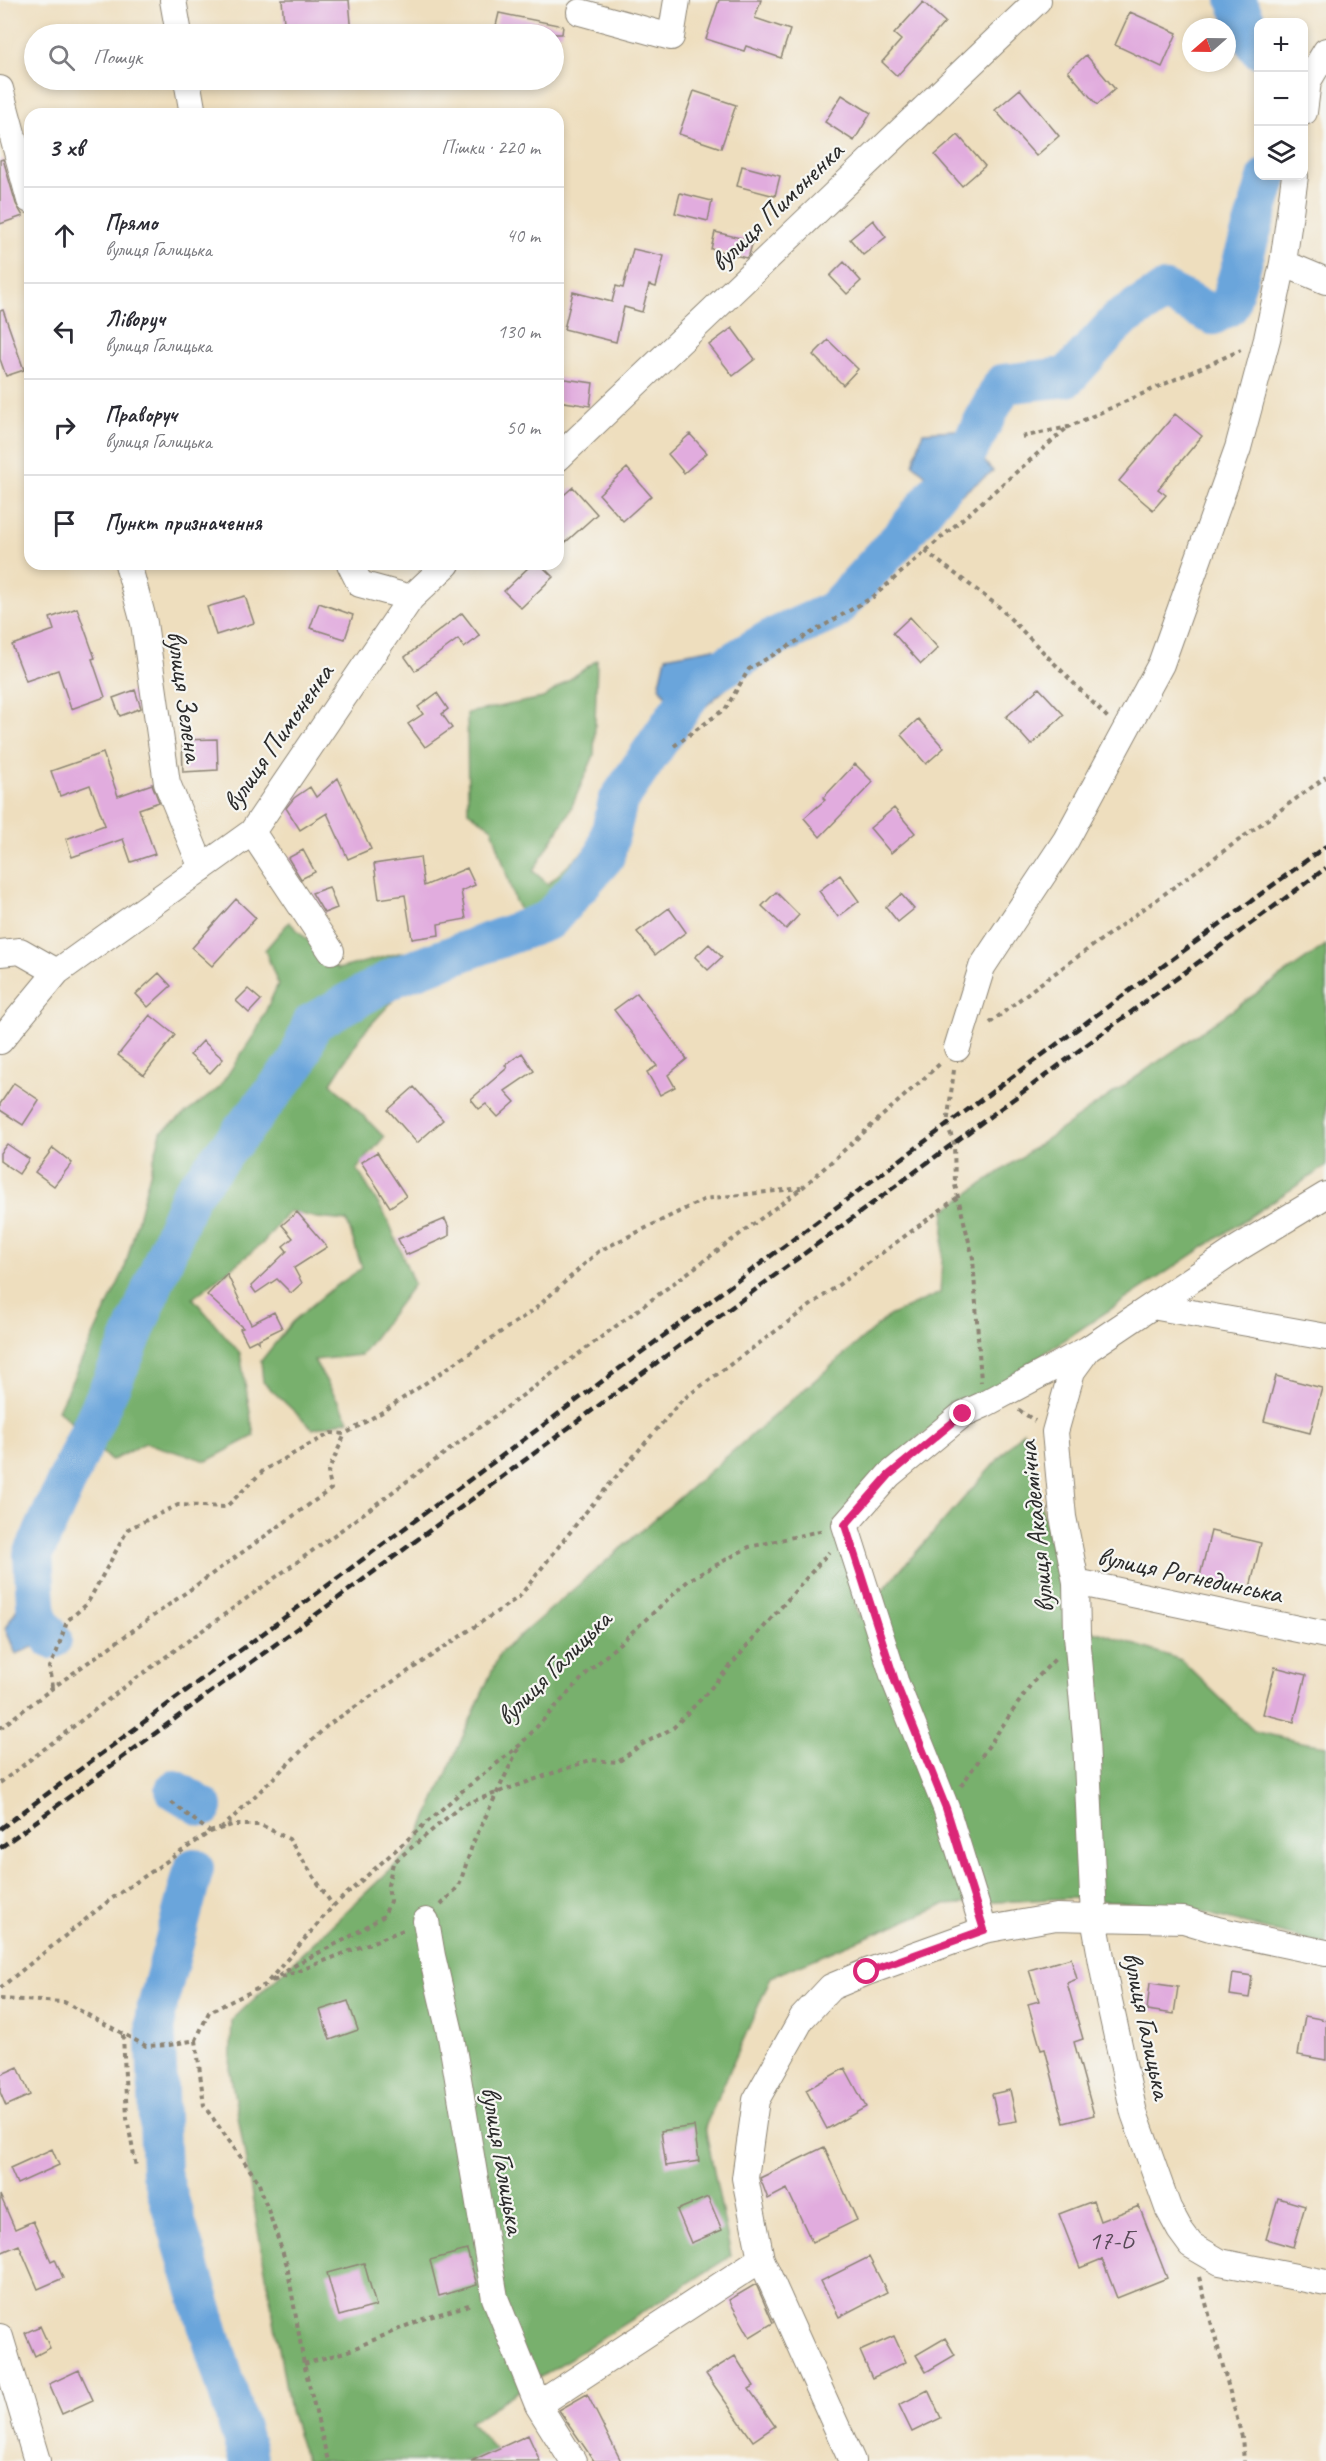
<!DOCTYPE html>
<html lang="uk">
<meta charset="utf-8">
<style>
body{margin:0;font-family:Caveat,sans-serif;background:#f7f7f7;color:#2b2b33}
.controls{position:absolute;right:18px;top:18px;display:grid;overflow:hidden;border-radius:12px;box-shadow:0 3px 9px #0003}
.controls button{width:54px;height:54px;display:grid;place-items:center;padding:0;border:0;border-bottom:2px solid #e1e1e2;background:#fff;color:#2b2b33;font:30px sans-serif}
.compass{position:absolute;left:1182px;top:18px;width:54px;height:54px;border-radius:50%;background:#fff;box-shadow:0 3px 9px #0003;rotate:250deg}
.stop{position:absolute;width:18px;height:18px;margin:-14px;border:4px solid #db2777;border-radius:50%;background:#fff}
.stop.end{background:#db2777;border-color:#fff;box-shadow:0 2px 6px #0008}
.list{margin:0;padding:0;list-style:none}
h2{display:flex;justify-content:space-between;align-items:center;height:78px;margin:0;padding:0 24px;font-size:26px}
h2 small{font-size:20px;font-weight:400;color:#7c7c81}
.list li{display:grid;grid-template-columns:39px 1fr auto;gap:18px;align-items:center;box-sizing:border-box;height:96px;padding:0 24px;border-top:2px solid #e1e1e2}
.list b{display:block;font-size:22px;white-space:nowrap}
.list p{margin:0;font-size:20px;white-space:nowrap;color:#7c7c81}
.list em{font-size:20px;font-style:normal;color:#7c7c81}
.icon{flex:none;width:33px;height:33px;fill:none;stroke:currentColor;stroke-width:2;stroke-linecap:round;stroke-linejoin:round}
.map{position:relative;flex:none;width:1326px;height:2461px;overflow:hidden}
.search{position:absolute;background:#fff;box-shadow:0 3px 9px #0003;left:24px;top:24px;width:540px;height:66px;display:flex;align-items:center;gap:15px;box-sizing:border-box;padding:0 21px;border-radius:33px;color:#7c7c81;font-size:22px}
.panel{position:absolute;background:#fff;box-shadow:0 3px 9px #0003;left:24px;top:108px;width:540px;height:462px;border-radius:18px}
.map>svg:first-child{display:block}
</style>
<div class="map">
<svg width="1326" height="2461" viewBox="0 0 1326 2461">
<rect width="100%" height="100%" fill="#f6f6f2"/>
<filter id="ink" filterUnits="userSpaceOnUse"><feTurbulence type="fractalNoise" baseFrequency=".0167" numOctaves="2"/><feDisplacementMap in="SourceGraphic" scale="12" xChannelSelector="R" yChannelSelector="G"/><feConvolveMatrix kernelMatrix="1 2 1 2 8 2 1 2 1" color-interpolation-filters="sRGB"/></filter>
<filter id="wash" filterUnits="userSpaceOnUse"><feTurbulence type="fractalNoise" baseFrequency=".008" numOctaves="4" result="noise"/><feDisplacementMap in="SourceGraphic" scale="24" xChannelSelector="R" yChannelSelector="G"/><feGaussianBlur stdDeviation="1.35" result="paint"/><feColorMatrix in="noise" values="0 0 0 0 0 0 0 0 0 0 0 0 0 0 0 0 0 1.4 0 .05"/><feComposite in="paint" operator="in"/></filter>
<g filter="url(#wash)">
<rect width="100%" height="100%" fill="#eedebe"/>
<path fill="#78b06d" stroke="#526e4c" stroke-width="1.5" d="M 597,660 L 594,755 L 569,813 L 533,871 L 548,884 L 599,837 L 605,878 L 537,941 L 515,901 L 492,828 L 468,811 L 467,713 L 543,698 Z
M 289,922 L 338,969 L 403,952 L 404,989 L 363,1033 L 331,1083 L 384,1137 L 357,1169 L 388,1220 L 414,1284 L 361,1355 L 314,1360 L 349,1420 L 313,1429 L 263,1382 L 261,1361 L 292,1322 L 329,1291 L 362,1268 L 347,1221 L 317,1218 L 289,1211 L 262,1244 L 193,1298 L 240,1353 L 254,1436 L 207,1461 L 145,1443 L 111,1461 L 58,1410 L 124,1271 L 161,1132 L 218,1089 L 256,1032 L 278,984 L 265,950 Z
M 1326,945 L 1326,1166 L 917,1438 L 835,1522 L 859,1617 L 1023,1431 L 1070,1623 L 1181,1660 L 1254,1731 L 1301,1742 L 1326,1746 L 1326,1945 L 1182,1907 L 1070,1898 L 943,1905 L 771,1977 L 705,2127 L 731,2256 L 470,2422 L 506,2461 L 306,2461 L 290,2411 L 230,2071 L 232,2020 L 414,1847 L 500,1653 L 889,1316 L 940,1293 L 945,1210 Z"/>
<path fill="#6ba5db" stroke="#4b6883" stroke-width="1.5" d="M 955,430 L 993,471 L 955,499 L 913,464 L 923,432 Z
M 714,648 L 729,686 L 689,721 L 659,687 L 666,657 Z
M 34,1574 L 46,1593 L 52,1639 L 16,1654 L 5,1628 L 22,1601 L 18,1583 Z"/>
<g fill="none" stroke-linecap="round" stroke-linejoin="round">
<path stroke="#6ba5db" stroke-width="40" d="M 1236,0 L 1258,48
M 52,1639 L 37,1619 L 33,1555 L 127,1349 L 190,1195 L 297,1063 L 312,1023 L 397,976 L 549,920 L 605,856 L 618,801 L 698,683 L 771,639 L 833,611 L 903,535 L 963,460 L 1003,384 L 1067,377 L 1119,320 L 1165,291 L 1213,315 L 1229,306 L 1268,176
M 175,1790 L 203,1807
M 194,1868 L 155,2015 L 161,2173 L 249,2461"/>
</g>
<g id="blocks">
<path fill="#e1acde" d="M 282,0 L 349,0 L 352,34 L 285,34 Z
M 719,0 L 761,0 L 755,18 L 790,30 L 781,58 L 746,46 L 744,51 L 706,39 Z
M 923,2 L 945,22 L 897,76 L 882,62 L 901,40 L 894,34 Z
M 1130,12 L 1177,33 L 1162,67 L 1115,45 Z
M 499,13 L 563,26 L 562,34 L 494,34 Z
M 1086,55 L 1115,89 L 1097,105 L 1068,71 Z
M 1020,89 L 1059,136 L 1036,156 L 995,110 Z
M 694,91 L 736,105 L 721,148 L 679,134 Z
M 842,95 L 871,113 L 854,141 L 825,122 Z
M 958,135 L 985,166 L 962,186 L 935,155 Z
M 3,159 L 16,204 L 23,216 L 0,224 L 0,160 Z
M 742,166 L 780,176 L 775,196 L 737,186 Z
M 680,193 L 712,201 L 708,221 L 675,213 Z
M 873,220 L 886,237 L 863,255 L 850,239 Z
M 715,232 L 753,241 L 749,255 L 746,258 L 711,249 Z
M 633,249 L 664,256 L 656,287 L 649,285 L 642,312 L 624,307 L 616,342 L 564,329 L 573,292 L 612,302 L 616,286 L 623,288 Z
M 844,262 L 861,281 L 847,294 L 830,276 Z
M 3,310 L 24,370 L 6,376 L 0,359 L 0,311 Z
M 732,328 L 755,359 L 733,376 L 709,345 Z
M 828,340 L 858,369 L 843,385 L 813,355 Z
M 558,378 L 593,383 L 590,406 L 558,401 Z
M 1175,414 L 1202,436 L 1158,489 L 1166,495 L 1153,510 L 1119,481 Z
M 690,434 L 707,453 L 684,473 L 668,454 Z
M 627,468 L 651,496 L 623,521 L 599,494 Z
M 573,487 L 597,514 L 558,549 L 558,500 Z
M 532,564 L 540,564 L 553,577 L 521,608 L 504,591 Z
M 245,596 L 254,623 L 216,635 L 207,607 Z
M 319,603 L 353,615 L 345,639 L 310,628 Z
M 77,608 L 95,658 L 92,659 L 105,697 L 71,709 L 58,670 L 26,681 L 12,645 L 54,630 L 50,618 Z
M 462,613 L 480,636 L 464,648 L 458,639 L 415,671 L 405,657 Z
M 910,617 L 938,648 L 921,664 L 893,633 Z
M 1039,688 L 1064,715 L 1031,745 L 1006,717 Z
M 135,690 L 141,708 L 120,716 L 113,698 Z
M 437,693 L 448,709 L 442,714 L 452,728 L 425,747 L 408,724 L 423,714 L 418,707 Z
M 918,719 L 944,748 L 926,764 L 901,735 Z
M 217,739 L 218,770 L 183,772 L 182,740 Z
M 103,753 L 118,796 L 152,784 L 159,802 L 139,809 L 155,854 L 131,862 L 123,839 L 72,857 L 66,839 L 105,825 L 90,785 L 60,796 L 51,771 Z
M 855,764 L 873,782 L 820,837 L 804,818 L 825,800 L 823,798 Z
M 338,778 L 371,849 L 348,859 L 327,813 L 300,830 L 286,808 L 294,798 L 310,787 L 316,797 Z
M 894,808 L 915,833 L 891,853 L 870,828 Z
M 303,850 L 315,872 L 301,879 L 288,858 Z
M 420,857 L 424,886 L 467,868 L 475,885 L 461,891 L 466,919 L 438,924 L 439,935 L 412,939 L 405,895 L 379,899 L 374,864 Z
M 840,875 L 859,901 L 838,917 L 819,891 Z
M 329,887 L 337,908 L 324,913 L 312,893 Z
M 776,892 L 799,915 L 786,929 L 762,906 Z
M 901,894 L 914,909 L 898,922 L 886,907 Z
M 236,899 L 256,918 L 212,966 L 192,948 Z
M 669,908 L 686,932 L 655,955 L 637,932 Z
M 709,944 L 722,957 L 708,970 L 695,957 Z
M 159,973 L 171,986 L 148,1007 L 136,994 Z
M 248,989 L 261,1000 L 249,1013 L 236,1001 Z
M 637,993 L 687,1059 L 668,1075 L 675,1087 L 660,1095 L 647,1072 L 657,1066 L 614,1010 Z
M 150,1015 L 175,1035 L 144,1075 L 118,1055 Z
M 203,1041 L 223,1059 L 210,1073 L 190,1055 Z
M 522,1053 L 534,1071 L 505,1091 L 515,1102 L 498,1117 L 486,1104 L 479,1109 L 471,1099 L 507,1068 L 505,1065 Z
M 14,1083 L 39,1100 L 23,1125 L 0,1110 L 0,1104 Z
M 414,1087 L 443,1120 L 417,1143 L 388,1110 Z
M 7,1144 L 29,1159 L 19,1174 L 0,1161 L 0,1153 Z
M 53,1148 L 72,1163 L 54,1186 L 35,1172 Z
M 377,1152 L 406,1196 L 390,1207 L 361,1162 Z
M 297,1212 L 327,1247 L 294,1268 L 302,1283 L 291,1293 L 277,1279 L 256,1293 L 251,1286 L 287,1251 L 283,1246 L 293,1238 L 282,1225 Z
M 445,1219 L 449,1228 L 449,1236 L 406,1255 L 398,1239 Z
M 227,1274 L 251,1324 L 274,1312 L 282,1328 L 259,1339 L 259,1343 L 256,1340 L 248,1344 L 240,1329 L 243,1328 L 207,1295 Z
M 1276,1376 L 1322,1388 L 1310,1433 L 1264,1421 Z
M 1211,1531 L 1261,1543 L 1249,1592 L 1199,1580 Z
M 1275,1667 L 1306,1675 L 1294,1722 L 1263,1714 Z
M 1071,1958 L 1077,1979 L 1067,1983 L 1083,2039 L 1074,2042 L 1094,2115 L 1064,2123 L 1045,2049 L 1041,2050 L 1028,2004 L 1039,2001 L 1029,1970 Z
M 1233,1973 L 1252,1976 L 1249,1998 L 1230,1995 Z
M 1150,1983 L 1178,1987 L 1174,2014 L 1147,2010 Z
M 348,2001 L 358,2030 L 330,2040 L 320,2010 Z
M 1305,2016 L 1326,2020 L 1326,2060 L 1298,2055 Z
M 18,2067 L 30,2095 L 6,2106 L 0,2092 L 0,2075 Z
M 845,2068 L 866,2107 L 827,2129 L 806,2090 Z
M 1010,2090 L 1017,2121 L 999,2124 L 992,2094 Z
M 694,2126 L 699,2161 L 666,2166 L 661,2131 Z
M 824,2147 L 857,2220 L 812,2242 L 787,2189 L 768,2199 L 760,2178 Z
M 52,2149 L 59,2165 L 17,2184 L 10,2168 Z
M 0,2195 L 15,2229 L 33,2221 L 51,2261 L 55,2259 L 63,2278 L 38,2289 L 19,2245 L 0,2253 Z
M 708,2197 L 722,2230 L 691,2243 L 677,2210 Z
M 1278,2198 L 1305,2206 L 1293,2247 L 1266,2239 Z
M 1093,2201 L 1100,2221 L 1139,2206 L 1167,2278 L 1117,2298 L 1102,2259 L 1080,2268 L 1059,2214 Z
M 467,2250 L 477,2285 L 439,2296 L 430,2260 Z
M 869,2257 L 887,2292 L 839,2317 L 821,2281 Z
M 364,2263 L 376,2306 L 339,2316 L 327,2273 Z
M 756,2284 L 773,2323 L 750,2337 L 729,2300 Z
M 40,2326 L 50,2348 L 35,2356 L 25,2333 Z
M 894,2336 L 906,2362 L 872,2378 L 860,2351 Z
M 945,2338 L 955,2355 L 926,2372 L 916,2355 Z
M 735,2356 L 754,2386 L 749,2389 L 775,2426 L 753,2441 L 706,2374 Z
M 79,2370 L 93,2400 L 62,2414 L 49,2384 Z
M 928,2390 L 941,2418 L 912,2432 L 899,2405 Z
M 587,2394 L 621,2461 L 594,2461 L 559,2410 Z
M 528,2435 L 540,2461 L 471,2461 Z"/>
</g>
</g>
<g filter="url(#ink)">
<use href="#blocks" fill-opacity="0" stroke="#8c8474" stroke-width="1.5"/>
<g fill="none" stroke-linecap="round" stroke-linejoin="round">
<g stroke="#8c8474" stroke-width="28">
<path id="minor" d="M 173,0 L 179,34
M 580,12 L 671,37 L 677,0
M 187,80 L 193,114
M 0,89 L 30,200
M 1304,112 L 1308,81 L 1326,51
M 1283,263 L 1326,281
M 558,458 L 1038,0
M 128,564 L 144,623 L 167,783 L 202,868
M 350,564 L 360,584 L 411,598
M 252,832 L 331,951
M 0,953 L 20,951 L 57,972
M 0,1041 L 57,972 L 252,832 L 411,598 L 447,564
M 957,1048 L 982,967 L 1066,840 L 1161,664 L 1238,448 L 1267,339 L 1283,263 L 1295,176
M 1326,1195 L 1240,1247 L 1088,1349 L 1072,1371 L 1055,1432 L 1063,1517 L 1076,1582 L 1077,1635 L 1086,1739 L 1094,1918 L 1184,1920 L 1217,1930 L 1326,1953
M 1152,1306 L 1326,1337
M 1088,1349 L 983,1405 L 963,1414 L 889,1475 L 845,1525 L 895,1681 L 946,1808 L 984,1930 L 1056,1917 L 1094,1918 L 1108,1996 L 1134,2113 L 1168,2208 L 1180,2230 L 1191,2245 L 1220,2262 L 1326,2283
M 1076,1582 L 1326,1635
M 426,1921 L 432,1956 L 451,2037 L 495,2298 L 538,2405 L 573,2461
M 0,2337 L 37,2461
M 538,2405 L 761,2259
M 852,2461 L 761,2259 L 745,2178 L 756,2100 L 802,2018 L 831,1987 L 867,1972 L 984,1930"/>
</g>
<path stroke="#8c8474" stroke-width="4" stroke-dasharray="4.5 4.5" stroke-linecap="butt" d="M 1022,437 L 1068,427 L 1241,350
M 925,551 L 998,606 L 1108,718
M 674,746 L 726,708 L 749,669 L 873,597 L 1068,427
M 990,1023 L 1033,989 L 1326,777
M 954,1070 L 947,1125 L 954,1142 L 955,1185 L 973,1258 L 981,1382
M 1019,1410 L 1035,1421
M 52,1687 L 49,1667 L 56,1654 L 67,1621 L 87,1604 L 128,1529 L 178,1505 L 226,1507 L 264,1470 L 331,1433 L 345,1434 L 384,1411 L 535,1309 L 599,1251 L 705,1199 L 801,1188
M 0,1728 L 62,1681 L 331,1489 L 328,1472 L 345,1434
M 0,1783 L 131,1682 L 348,1525 L 802,1188 L 942,1062
M 961,1786 L 1032,1683 L 1057,1657
M 221,1829 L 328,1725 L 519,1597 L 585,1513 L 682,1400 L 958,1197
M 210,1832 L 232,1825 L 261,1825 L 289,1839 L 333,1906
M 441,1905 L 459,1886 L 473,1843 L 518,1749
M 271,1981 L 302,1961 L 346,1939 L 384,1916 L 390,1901 L 388,1885 L 393,1863 L 462,1805 L 590,1760 L 618,1762 L 641,1745 L 673,1728 L 704,1696 L 829,1552
M 273,1981 L 406,1929
M 0,1988 L 111,1899 L 210,1832 L 171,1802
M 0,1999 L 64,2002 L 146,2046 L 169,2045 L 196,2040 L 209,2012 L 265,1985 L 333,1906 L 461,1792 L 520,1745 L 586,1674 L 689,1580 L 749,1547 L 824,1530
M 123,2035 L 127,2118 L 136,2167
M 196,2040 L 204,2106 L 258,2181 L 287,2265 L 304,2364 L 328,2461
M 1199,2277 L 1242,2437 L 1244,2461
M 304,2364 L 348,2351 L 420,2320 L 472,2304"/>
<use href="#minor" stroke="#fff" stroke-width="26"/>
<path stroke="#2b2b2b" stroke-width="4.5" stroke-dasharray="9 4.5" stroke-linecap="butt" d="M 0,1829 L 947,1125 L 1326,846
M 0,1848 L 1326,868"/>
</g>
</g>
<g fill="none" stroke-linecap="round" stroke-linejoin="round" filter="url(#ink)">
<path stroke="#db2777" stroke-width="8" d="M 867,1972 L 984,1930 L 946,1808 L 895,1681 L 845,1525 L 889,1475 L 963,1414"/>
</g>
<g text-anchor="middle" stroke-width="4.5" stroke-linejoin="round" paint-order="stroke">
<g font-size="26" fill="#584b58">
<text x="1111" y="2249">17-Б</text>
</g>
<g font-size="28" fill="#2b2b2b" stroke="#f6f6f2">
<text transform="translate(776 206) rotate(-44)" y="10">вулиця Пимоненка</text>
<text transform="translate(186 696) rotate(82)" y="10">вулиця Зелена</text>
<text transform="translate(277 737) rotate(-55)" y="10">вулиця Пимоненка</text>
<text transform="translate(1035 1527) rotate(-96)" y="10">вулиця Академічна</text>
<text transform="translate(1190 1574) rotate(12)" y="10">вулиця Рогнединська</text>
<text transform="translate(553 1667) rotate(-45)" y="10">вулиця Галицька</text>
<text transform="translate(1148 2025) rotate(78)" y="10">вулиця Галицька</text>
<text transform="translate(504 2160) rotate(80)" y="10">вулиця Галицька</text>
</g>
</g>
</svg>
<div class="controls">
<button>+</button>
<button>−</button>
<button><svg class="icon" aria-label="layers" viewBox="0 0 24 24"><path d="M12 4l9 5-9 5-9-5zM3 14l9 5 9-5"/></svg></button>
</div>
<svg class="compass" viewBox="-18 -18 36 36"><path d="M0-13l5 13h-10z" fill="#e53935"/><path d="M0 13l5-13h-10z" fill="#7c7c81"/></svg>
<div class="stop" style="left:867px;top:1972px"></div>
<div class="stop end" style="left:963px;top:1414px"></div>
<div class="search"><svg class="icon" aria-label="search" viewBox="0 0 24 24"><circle cx="10" cy="10" r="6"/><path d="M15 15l6 6"/></svg>Пошук</div>
<section class="panel">
<h2>3 хв<small>Пішки · 220 m</small></h2>
<ul class="list">
<li><svg class="icon" aria-label="ahead" viewBox="0 0 24 24"><path d="M12 20V5M6 11l6-6 6 6"/></svg><div><b>Прямо</b><p>вулиця Галицька</p></div><em>40 m</em></li>
<li><svg class="icon" aria-label="left" viewBox="0 0 24 24"><path d="M17 20v-9H6M10 6l-5 5 5 5"/></svg><div><b>Ліворуч</b><p>вулиця Галицька</p></div><em>130 m</em></li>
<li><svg class="icon" aria-label="right" viewBox="0 0 24 24"><path d="M7 20v-9h11M14 6l5 5-5 5"/></svg><div><b>Праворуч</b><p>вулиця Галицька</p></div><em>50 m</em></li>
<li><svg class="icon" aria-label="arrive" viewBox="0 0 24 24"><path d="M6 21V4h12l-3 4 3 4H6"/></svg><div><b>Пункт призначення</b></div></li>
</ul>
</section>
</div>
